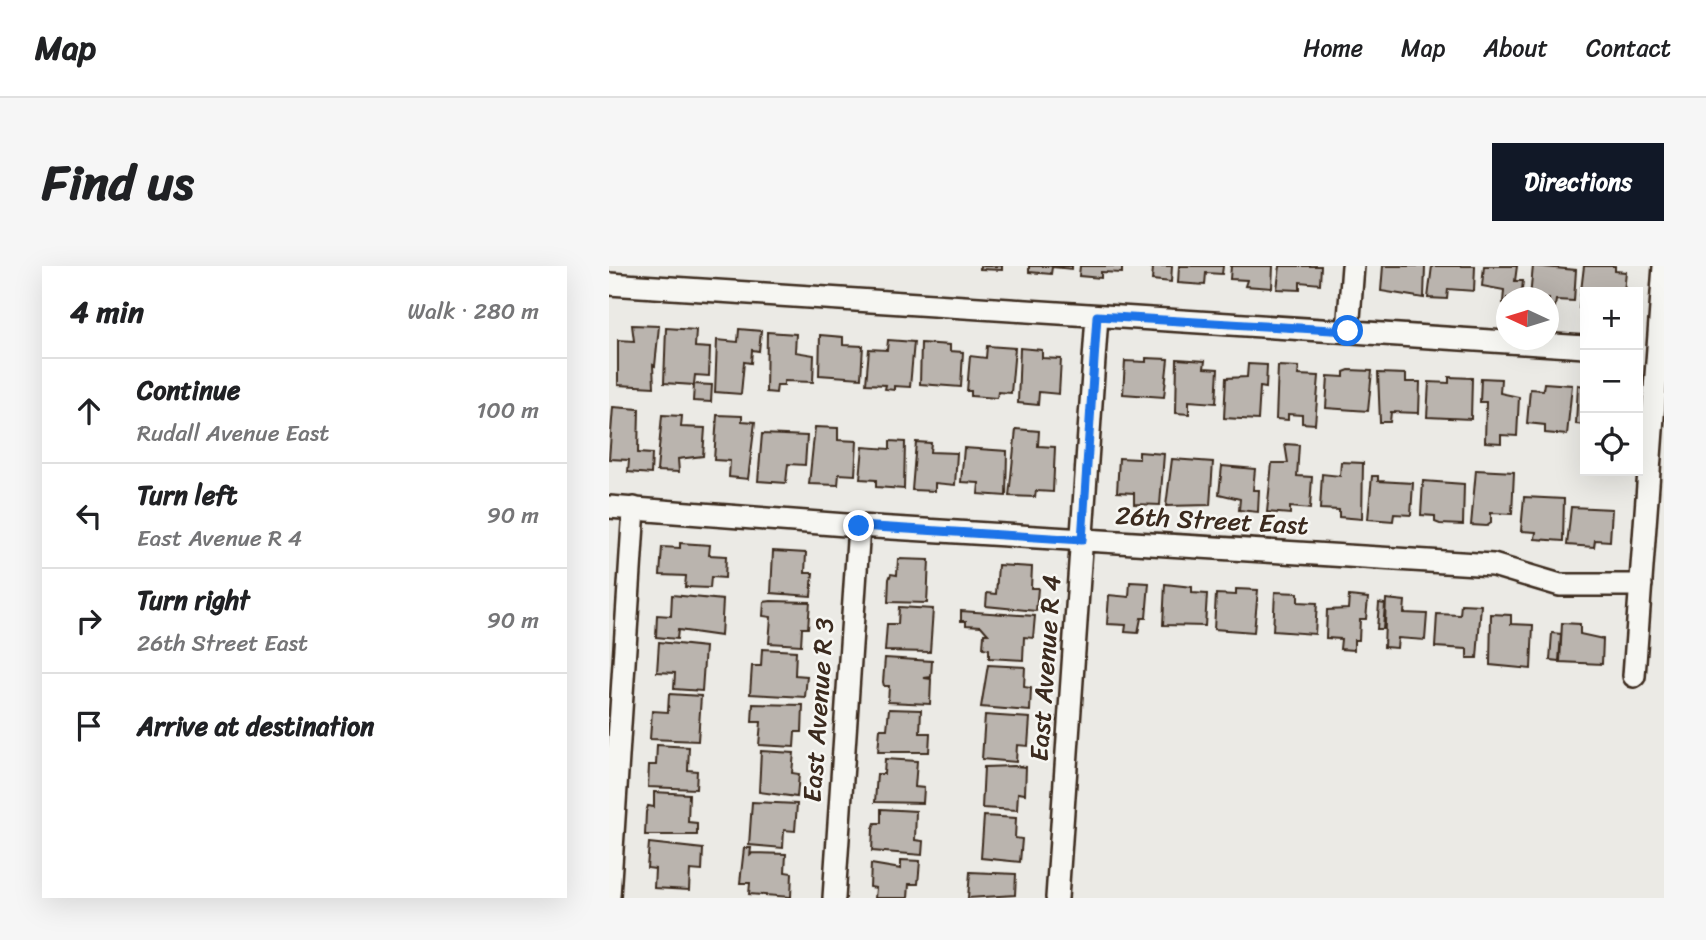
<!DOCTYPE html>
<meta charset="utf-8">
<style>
body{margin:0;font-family:Sriracha,sans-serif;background:#f6f6f6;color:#202124}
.controls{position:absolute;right:21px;top:21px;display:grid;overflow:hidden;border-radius:0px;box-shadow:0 7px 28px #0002}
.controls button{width:63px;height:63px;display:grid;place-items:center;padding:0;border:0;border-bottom:2px solid #e0e0e0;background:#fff;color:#202124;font:35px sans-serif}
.compass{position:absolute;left:887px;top:21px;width:63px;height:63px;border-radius:50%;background:#fff;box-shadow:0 7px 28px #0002;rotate:274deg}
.stop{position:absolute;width:21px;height:21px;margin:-16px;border:5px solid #1a73e8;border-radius:50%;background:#fff}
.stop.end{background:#1a73e8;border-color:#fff;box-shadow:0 2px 7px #0008}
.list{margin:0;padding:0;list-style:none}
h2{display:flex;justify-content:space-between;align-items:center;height:91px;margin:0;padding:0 28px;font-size:30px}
h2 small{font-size:23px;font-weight:400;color:#757577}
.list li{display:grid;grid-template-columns:46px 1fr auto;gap:21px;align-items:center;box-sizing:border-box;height:105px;padding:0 28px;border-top:2px solid #e0e0e0}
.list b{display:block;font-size:26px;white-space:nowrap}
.list p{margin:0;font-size:23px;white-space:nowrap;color:#757577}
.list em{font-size:23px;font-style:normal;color:#757577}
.icon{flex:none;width:38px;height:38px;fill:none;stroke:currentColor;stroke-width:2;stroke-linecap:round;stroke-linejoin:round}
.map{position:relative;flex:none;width:1055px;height:632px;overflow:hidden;border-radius:0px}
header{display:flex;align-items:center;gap:42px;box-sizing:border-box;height:98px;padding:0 35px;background:#fff;border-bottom:2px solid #e0e0e0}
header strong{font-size:33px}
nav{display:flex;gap:38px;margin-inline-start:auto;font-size:24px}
.intro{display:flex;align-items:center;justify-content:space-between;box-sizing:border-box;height:168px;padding:0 42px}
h1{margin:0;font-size:49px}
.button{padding:18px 32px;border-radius:0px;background:#111827;color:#fff;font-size:24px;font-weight:700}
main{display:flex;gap:42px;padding:0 42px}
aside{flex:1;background:#fff;border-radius:0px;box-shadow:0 7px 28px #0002}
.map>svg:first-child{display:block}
</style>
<header>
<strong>Map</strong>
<nav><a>Home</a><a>Map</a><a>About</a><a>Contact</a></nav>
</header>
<div class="intro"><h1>Find us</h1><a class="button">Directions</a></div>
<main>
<aside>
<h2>4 min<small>Walk · 280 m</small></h2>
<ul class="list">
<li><svg class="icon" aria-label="ahead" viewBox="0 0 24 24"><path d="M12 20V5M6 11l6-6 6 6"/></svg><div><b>Continue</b><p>Rudall Avenue East</p></div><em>100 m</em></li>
<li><svg class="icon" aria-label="left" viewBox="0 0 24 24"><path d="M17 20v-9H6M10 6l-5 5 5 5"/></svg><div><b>Turn left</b><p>East Avenue R 4</p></div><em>90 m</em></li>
<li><svg class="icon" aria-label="right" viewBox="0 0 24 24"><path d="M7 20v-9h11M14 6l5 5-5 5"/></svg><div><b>Turn right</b><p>26th Street East</p></div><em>90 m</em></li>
<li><svg class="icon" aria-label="arrive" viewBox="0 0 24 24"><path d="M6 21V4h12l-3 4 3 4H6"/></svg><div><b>Arrive at destination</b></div></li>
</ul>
</aside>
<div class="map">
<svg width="1055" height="632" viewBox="0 0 1055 632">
<rect width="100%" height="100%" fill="#ebeae5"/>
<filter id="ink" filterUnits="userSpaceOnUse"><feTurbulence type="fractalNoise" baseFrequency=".0143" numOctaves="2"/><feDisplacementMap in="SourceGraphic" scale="14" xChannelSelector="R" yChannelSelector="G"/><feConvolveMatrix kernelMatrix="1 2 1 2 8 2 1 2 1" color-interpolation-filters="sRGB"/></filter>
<g filter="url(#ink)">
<path fill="#bab4ae" stroke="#3b2a1e" stroke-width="2" d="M 371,0 L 393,0 L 393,4 L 371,3 Z
M 420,0 L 463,0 L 463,3 L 443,1 L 442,8 L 420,6 Z
M 471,0 L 513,0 L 513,7 L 492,6 L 492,12 L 470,10 Z
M 537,0 L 563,0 L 562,16 L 543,14 L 544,2 Z
M 570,0 L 614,0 L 613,8 L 597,7 L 596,19 L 569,17 Z
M 622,0 L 664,0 L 663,22 L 636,20 L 638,14 L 621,13 Z
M 671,0 L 712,0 L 711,18 L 691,16 L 691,24 L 668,23 Z
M 774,0 L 816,0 L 815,32 L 772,25 Z
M 823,0 L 866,0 L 865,25 L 839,23 L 838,33 L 819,32 Z
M 875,0 L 908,0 L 906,15 L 914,15 L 912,32 L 898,32 L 898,37 L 894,37 L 895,24 L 873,20 Z
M 924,0 L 967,4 L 965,35 L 947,34 L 946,41 L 940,40 L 940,32 L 921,32 Z
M 975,0 L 1006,0 L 1006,5 L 1017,6 L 1015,26 L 976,26 L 976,42 L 970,42 Z
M 23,59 L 50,60 L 46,100 L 44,99 L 45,121 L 9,119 L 9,74 L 25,75 Z
M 57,62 L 87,64 L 86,81 L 101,82 L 100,110 L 86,109 L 85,118 L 103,119 L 102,136 L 84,135 L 85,119 L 55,117 Z
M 130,63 L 152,65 L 150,85 L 143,84 L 142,97 L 135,96 L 132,128 L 106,126 L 108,74 L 129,76 Z
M 158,66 L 187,68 L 186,86 L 205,89 L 204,116 L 175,115 L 175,119 L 168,119 L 167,127 L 157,126 Z
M 211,69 L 234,71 L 234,79 L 254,80 L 252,112 L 210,109 Z
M 279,74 L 305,76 L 301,121 L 285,120 L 285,124 L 276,123 L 277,119 L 257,118 L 260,83 L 278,84 Z
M 312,77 L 341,79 L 341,85 L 354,86 L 352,121 L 311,118 Z
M 378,80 L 406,82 L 402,127 L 389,126 L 388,132 L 362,130 L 362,125 L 358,125 L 361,90 L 377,92 Z
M 411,82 L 433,84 L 433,92 L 452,93 L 450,128 L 430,126 L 429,139 L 409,137 Z
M 537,92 L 559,93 L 555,131 L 514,128 L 516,95 L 537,96 Z
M 568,93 L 596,95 L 595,102 L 609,103 L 607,137 L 580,135 L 580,148 L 567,147 Z
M 639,98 L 658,99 L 657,122 L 651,121 L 649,154 L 615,152 L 617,112 L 638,111 Z
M 669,100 L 690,101 L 689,109 L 710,110 L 706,158 L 693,157 L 693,149 L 679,148 L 679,154 L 667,153 Z
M 740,104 L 763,105 L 759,145 L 717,142 L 719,110 L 735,111 L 735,106 Z
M 769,107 L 797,108 L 797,116 L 811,116 L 810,147 L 782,146 L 781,156 L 771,156 Z
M 840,111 L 863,112 L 862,153 L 818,151 L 820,116 L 840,117 Z
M 872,112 L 892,113 L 891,127 L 910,131 L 908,170 L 892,169 L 892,177 L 876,176 L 877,136 L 871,136 Z
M 935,117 L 963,119 L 958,169 L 936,167 L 936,159 L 918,157 L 921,123 L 934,124 Z
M 969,119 L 976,120 L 976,159 L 967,158 Z
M 4,141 L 30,143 L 29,187 L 43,188 L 42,208 L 19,206 L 20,194 L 0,193 Z
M 53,149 L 73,150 L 72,161 L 96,162 L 94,190 L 69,193 L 70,206 L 48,205 Z
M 108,149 L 133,150 L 133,155 L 146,156 L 139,213 L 120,211 L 121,195 L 105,194 Z
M 206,161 L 229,162 L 229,174 L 248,175 L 246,209 L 230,208 L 229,219 L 200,218 Z
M 407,163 L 430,165 L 429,180 L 446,181 L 444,226 L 427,225 L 426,231 L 400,230 Z
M 153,168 L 198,170 L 196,199 L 179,198 L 177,217 L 149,215 Z
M 281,175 L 296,176 L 295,223 L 267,221 L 267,214 L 251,213 L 254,181 L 281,183 Z
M 307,176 L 322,177 L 321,186 L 348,187 L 346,219 L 326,217 L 326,225 L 303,224 Z
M 676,178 L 690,179 L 688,210 L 703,211 L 701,243 L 681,241 L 681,248 L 658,246 L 663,197 L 679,197 Z
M 355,182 L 398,185 L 397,230 L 369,228 L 370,217 L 352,216 Z
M 530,186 L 555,188 L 551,239 L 525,238 L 525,227 L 508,226 L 510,192 L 530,193 Z
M 563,193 L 604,196 L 601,239 L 557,240 Z
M 732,196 L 754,197 L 753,253 L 730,251 L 730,244 L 711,243 L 713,208 L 731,210 Z
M 613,200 L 646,203 L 644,224 L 650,224 L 649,246 L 630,244 L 631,233 L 610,228 Z
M 867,204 L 905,206 L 903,248 L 882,247 L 882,257 L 878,260 L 862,259 Z
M 763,210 L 769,210 L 769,215 L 804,217 L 802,249 L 785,248 L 784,255 L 759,253 Z
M 814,215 L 855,218 L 854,259 L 831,258 L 826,256 L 826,250 L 812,249 Z
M 915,231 L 955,233 L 954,275 L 926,273 L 927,266 L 912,265 Z
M 962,241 L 1003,243 L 1001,275 L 986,274 L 985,281 L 958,279 Z
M 71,277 L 101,279 L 100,289 L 117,290 L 116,312 L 102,311 L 101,322 L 76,321 L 77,310 L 51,309 L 53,281 L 71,282 Z
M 164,285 L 197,287 L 196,307 L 204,307 L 202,330 L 162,327 Z
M 289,293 L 320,294 L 318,337 L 279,336 L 280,313 L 282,308 L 288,309 Z
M 389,299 L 423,301 L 422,322 L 429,322 L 427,345 L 377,340 L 378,327 L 387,328 Z
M 521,316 L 540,317 L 537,352 L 532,352 L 529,367 L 516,366 L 517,359 L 498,358 L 500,329 L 520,331 Z
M 556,318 L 583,321 L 583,327 L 598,328 L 596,360 L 554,359 Z
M 627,323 L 649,324 L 645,366 L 605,363 L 607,328 L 627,329 Z
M 666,326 L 689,327 L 689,336 L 708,337 L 706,368 L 664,365 Z
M 63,329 L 114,334 L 112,370 L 69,364 L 68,373 L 47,371 L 48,349 L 62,350 Z
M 740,330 L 759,332 L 757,353 L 751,353 L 750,374 L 745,374 L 745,384 L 731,383 L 732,373 L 717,372 L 718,344 L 739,343 Z
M 777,333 L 796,335 L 795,347 L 818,348 L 816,374 L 789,372 L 788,382 L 775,381 Z
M 162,335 L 201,336 L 199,362 L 193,362 L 192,379 L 160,377 L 162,351 L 154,350 L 155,336 Z
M 770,337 L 776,338 L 774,363 L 768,363 Z
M 852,338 L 872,339 L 868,392 L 858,392 L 858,383 L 826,381 L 828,348 L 851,349 Z
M 290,341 L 324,343 L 321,386 L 276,385 L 278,358 L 289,358 Z
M 352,345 L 426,350 L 424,372 L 415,371 L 414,394 L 380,392 L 380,383 L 374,382 L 375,368 L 379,368 L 372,360 L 357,359 L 357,355 L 352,355 Z
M 882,348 L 902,349 L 902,358 L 924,359 L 922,403 L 881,399 Z
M 953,357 L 971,358 L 971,368 L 994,373 L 993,398 L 951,396 Z
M 943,367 L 952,368 L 950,395 L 941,394 Z
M 50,376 L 96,381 L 93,425 L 65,423 L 66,407 L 48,406 Z
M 153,383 L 187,385 L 186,409 L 198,410 L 196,431 L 141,428 L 143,400 L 152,400 Z
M 276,392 L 323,395 L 322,411 L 315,412 L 322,413 L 321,438 L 279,436 L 280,420 L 275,420 L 274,416 Z
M 379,399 L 416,401 L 415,421 L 422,422 L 421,445 L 372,441 Z
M 60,428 L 92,430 L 89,475 L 41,473 L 43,445 L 59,446 Z
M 144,438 L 194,439 L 193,466 L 186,466 L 185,481 L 150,479 L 152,456 L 143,456 Z
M 280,443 L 312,444 L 311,467 L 321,467 L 320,486 L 269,486 L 271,463 L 278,463 Z
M 376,449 L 421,452 L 419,480 L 408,479 L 407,496 L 373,493 Z
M 48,479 L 80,481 L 79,504 L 88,505 L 87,523 L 39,521 L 40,499 L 47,499 Z
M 152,485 L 185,487 L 183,507 L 190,508 L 188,531 L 150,526 Z
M 276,493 L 308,495 L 306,521 L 315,522 L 314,537 L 266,536 L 268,508 L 275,508 Z
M 405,500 L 417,501 L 416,528 L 409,527 L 408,544 L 373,542 L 375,501 Z
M 45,526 L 80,528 L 79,556 L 88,557 L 88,569 L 36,569 L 37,546 L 39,540 L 45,541 Z
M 143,536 L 188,538 L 186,565 L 175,564 L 174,582 L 140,579 Z
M 272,543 L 307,545 L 306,574 L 314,575 L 313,589 L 263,585 L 264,563 L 266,557 L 272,557 Z
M 375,550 L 407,552 L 406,572 L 413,573 L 411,596 L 372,592 Z
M 40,577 L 94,583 L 93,605 L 81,604 L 80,624 L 45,622 L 46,603 L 38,602 Z
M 135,582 L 142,582 L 141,590 L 143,587 L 177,588 L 176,606 L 183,607 L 182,631 L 140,628 L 141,617 L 131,617 Z
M 292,594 L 311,595 L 309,618 L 300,618 L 299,632 L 266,632 L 267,622 L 261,621 L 262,598 L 292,603 Z
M 361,606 L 407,608 L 406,629 L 359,632 Z"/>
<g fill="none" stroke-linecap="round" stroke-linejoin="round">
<g stroke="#3b2a1e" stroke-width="26">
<path id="minor" d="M 0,18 L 976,81
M 739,65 L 744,0
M 0,241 L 250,260 L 884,299 L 951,319 L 1032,319
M 1025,410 L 1055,0
M 0,630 L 25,242
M 225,632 L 250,260
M 448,632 L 488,50"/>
</g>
<use href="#minor" stroke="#f6f6f2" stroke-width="21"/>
</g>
</g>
<g fill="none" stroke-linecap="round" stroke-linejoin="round" filter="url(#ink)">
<path stroke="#1a73e8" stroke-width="9" d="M 250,260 L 473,274 L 488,50 L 739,65"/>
</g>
<g text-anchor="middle" stroke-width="5" stroke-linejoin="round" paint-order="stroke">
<g font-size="26" fill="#3b2a1e" stroke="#f6f6f2">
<text transform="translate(603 254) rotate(3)" y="9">26th Street East</text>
<text transform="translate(436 402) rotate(-86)" y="9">East Avenue R 4</text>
<text transform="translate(209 444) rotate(-86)" y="9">East Avenue R 3</text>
</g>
</g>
</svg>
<div class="controls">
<button>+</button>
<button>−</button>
<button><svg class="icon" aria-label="locate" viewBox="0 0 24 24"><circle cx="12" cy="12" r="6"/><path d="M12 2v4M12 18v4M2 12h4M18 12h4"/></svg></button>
</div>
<svg class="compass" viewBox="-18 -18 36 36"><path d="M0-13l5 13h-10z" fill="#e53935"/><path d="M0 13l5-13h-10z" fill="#757577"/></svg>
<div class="stop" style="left:739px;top:65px"></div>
<div class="stop end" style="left:250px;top:260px"></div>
</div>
</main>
